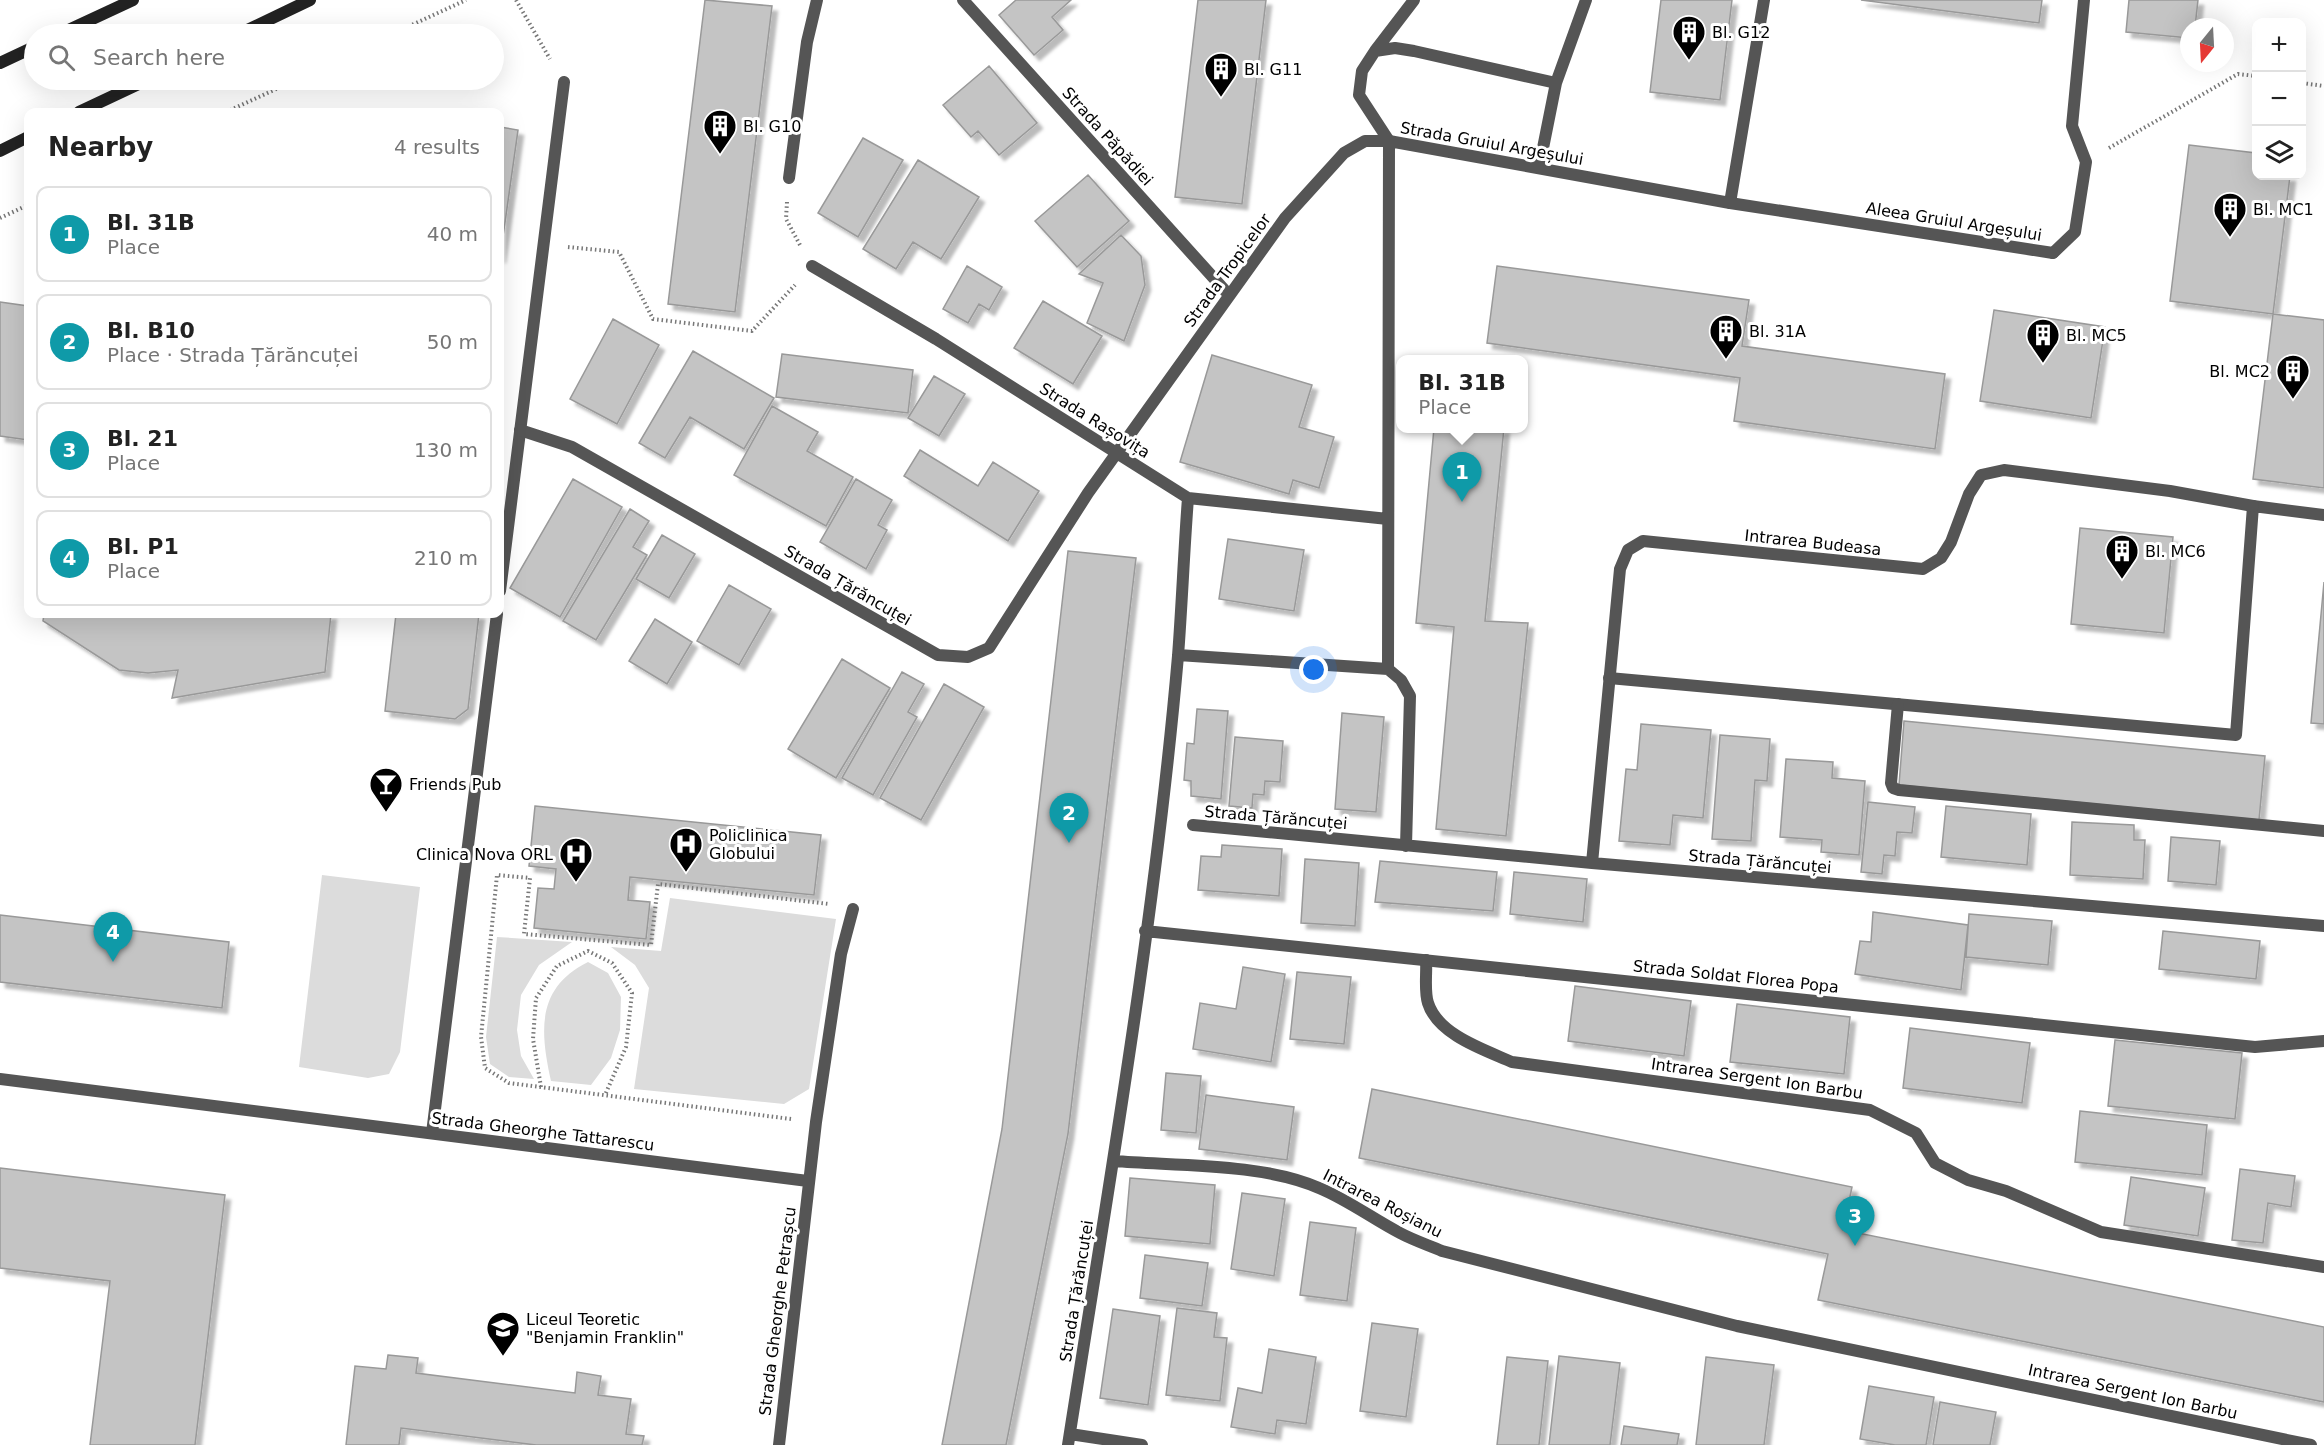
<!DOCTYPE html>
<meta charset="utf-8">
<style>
body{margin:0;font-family:"DejaVu Sans",sans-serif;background:#f2f2f2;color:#222}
.controls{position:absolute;right:18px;top:18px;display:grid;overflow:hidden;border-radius:12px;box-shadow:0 6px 24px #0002}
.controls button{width:54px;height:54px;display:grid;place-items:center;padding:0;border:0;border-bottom:2px solid #e0e0e0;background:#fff;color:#222;font:30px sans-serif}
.compass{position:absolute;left:2180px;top:18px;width:54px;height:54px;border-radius:50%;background:#fff;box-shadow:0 6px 24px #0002;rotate:198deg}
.you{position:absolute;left:1314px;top:670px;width:21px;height:21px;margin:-15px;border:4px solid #fff;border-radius:50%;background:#1a73e8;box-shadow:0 0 0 9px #1a73e833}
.badge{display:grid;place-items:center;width:39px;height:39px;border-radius:50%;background:#000;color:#fff;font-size:20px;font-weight:700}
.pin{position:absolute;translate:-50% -50px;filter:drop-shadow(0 2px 3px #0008)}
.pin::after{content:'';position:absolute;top:32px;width:21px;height:18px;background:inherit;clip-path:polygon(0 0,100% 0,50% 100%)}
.popup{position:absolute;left:1396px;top:355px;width:132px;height:78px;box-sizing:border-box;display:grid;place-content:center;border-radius:12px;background:#fff;filter:drop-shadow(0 2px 4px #0005);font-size:20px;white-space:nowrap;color:#767676}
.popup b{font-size:22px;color:#222}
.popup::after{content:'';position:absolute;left:50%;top:100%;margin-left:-12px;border:12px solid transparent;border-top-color:#fff}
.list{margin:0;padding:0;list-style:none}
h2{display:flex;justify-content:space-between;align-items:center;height:78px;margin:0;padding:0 24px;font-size:26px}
h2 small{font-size:20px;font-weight:400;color:#767676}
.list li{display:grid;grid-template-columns:39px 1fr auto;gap:18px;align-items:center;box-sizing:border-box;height:96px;margin:0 12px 12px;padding:0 12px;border:2px solid #e0e0e0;border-radius:12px}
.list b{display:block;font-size:22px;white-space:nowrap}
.list p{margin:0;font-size:20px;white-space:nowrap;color:#767676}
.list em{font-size:20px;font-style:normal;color:#767676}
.icon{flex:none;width:33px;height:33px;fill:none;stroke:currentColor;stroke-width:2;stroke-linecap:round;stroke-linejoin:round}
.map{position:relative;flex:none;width:2324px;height:1445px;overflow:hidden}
.search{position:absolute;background:#fff;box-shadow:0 6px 24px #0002;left:24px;top:24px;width:480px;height:66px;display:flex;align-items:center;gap:15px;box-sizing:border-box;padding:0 21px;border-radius:33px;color:#767676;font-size:22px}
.panel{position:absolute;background:#fff;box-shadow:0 6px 24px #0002;left:24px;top:108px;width:480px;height:510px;border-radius:12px}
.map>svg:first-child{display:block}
</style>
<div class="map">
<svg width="2324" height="1445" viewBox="0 0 2324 1445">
<defs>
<filter id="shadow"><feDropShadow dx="5.5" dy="5.5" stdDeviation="1.5" flood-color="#0004"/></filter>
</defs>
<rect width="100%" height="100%" fill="#fff"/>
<path fill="#dcdcdc" d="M 322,875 L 420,887 L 400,1052 L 389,1074 L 368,1078 L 299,1067 Z
M 670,898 L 836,919 L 809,1089 L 784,1104 L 634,1089 L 649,988 L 635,965 L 611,947 L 661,951 Z
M 497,937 L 572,942 L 539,965 L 521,995 L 517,1030 L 521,1056 L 534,1079 L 509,1077 L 490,1064 L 486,1037 Z
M 588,962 L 608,973 L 621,997 L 620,1030 L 611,1058 L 591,1085 L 551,1081 C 540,1031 536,988 588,962 Z"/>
<path fill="#c4c4c4" stroke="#999" stroke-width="1.5" filter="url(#shadow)" d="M 705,0 L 772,6 L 735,312 L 668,304 Z
M 1016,0 L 1071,0 L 1052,17 L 1063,30 L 1034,55 L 999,15 Z
M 1198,0 L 1266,0 L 1242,204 L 1175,197 Z
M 1661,0 L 1732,0 L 1720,100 L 1650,92 Z
M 1861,0 L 2042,0 L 2039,23 Z
M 2129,0 L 2198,0 L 2195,27 L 2189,27 L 2189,38 L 2126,32 Z
M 989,66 L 1037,123 L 999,155 L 978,131 L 971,137 L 943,105 Z
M 500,127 L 518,130 L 500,258 Z
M 863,138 L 903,160 L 858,237 L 818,213 Z
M 2189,145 L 2256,153 L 2256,176 L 2290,176 L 2273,314 L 2170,301 Z
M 918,160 L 979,197 L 941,259 L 913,242 L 896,269 L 863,249 Z
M 1088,175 L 1129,221 L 1077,267 L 1035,221 Z
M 1121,235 L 1141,256 L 1145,285 L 1124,341 L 1087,323 L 1103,283 L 1079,274 Z
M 967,266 L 1002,287 L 989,310 L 979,304 L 968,323 L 943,309 Z
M 1497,266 L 1749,300 L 1742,346 L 1945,374 L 1935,449 L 1734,421 L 1740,378 L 1487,343 Z
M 1043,301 L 1102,336 L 1073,384 L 1014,348 Z
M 0,302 L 28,306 L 28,440 L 0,436 Z
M 1994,310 L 2105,327 L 2091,418 L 1980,401 Z
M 2273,314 L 2324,320 L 2324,488 L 2253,479 Z
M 613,319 L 659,345 L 617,424 L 570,399 Z
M 693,351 L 774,398 L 744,449 L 690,417 L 665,458 L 639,443 Z
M 782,354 L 913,370 L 908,413 L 776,397 Z
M 1212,355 L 1312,385 L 1299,427 L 1334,437 L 1319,488 L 1293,480 L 1289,494 L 1180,462 Z
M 934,376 L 965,394 L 939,436 L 908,418 Z
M 772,406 L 818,432 L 807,451 L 853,477 L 826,526 L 734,475 Z
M 1434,428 L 1504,428 L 1485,621 L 1528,623 L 1506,836 L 1436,829 L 1454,627 L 1416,623 Z
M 920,450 L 978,486 L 993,462 L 1039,491 L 1008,541 L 904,476 Z
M 573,479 L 622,507 L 560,617 L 510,588 Z
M 856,479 L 892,500 L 878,525 L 887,530 L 866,569 L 820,542 Z
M 630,509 L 649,521 L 633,547 L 647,555 L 596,640 L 563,621 Z
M 2080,528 L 2173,537 L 2164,633 L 2071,624 Z
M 662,535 L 695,554 L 669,598 L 636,579 Z
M 1228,539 L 1304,550 L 1294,611 L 1219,599 Z
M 1068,551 L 1136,558 L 1068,1134 L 1006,1445 L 942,1445 L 1002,1129 Z
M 2324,582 L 2324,724 L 2311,723 Z
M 729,585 L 771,609 L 739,665 L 697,641 Z
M 44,614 L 331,614 L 325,672 L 172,698 L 178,670 L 148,673 L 119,670 L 43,621 Z
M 396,614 L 479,614 L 468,709 L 455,719 L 385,711 Z
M 655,619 L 692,642 L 667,684 L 629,661 Z
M 842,659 L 890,688 L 836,778 L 788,749 Z
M 902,672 L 924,684 L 908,712 L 917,717 L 873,795 L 842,778 Z
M 944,684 L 984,707 L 921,820 L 880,798 Z
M 1197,709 L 1228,711 L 1221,799 L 1191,796 L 1191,781 L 1184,780 L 1187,743 L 1194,744 Z
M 1342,713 L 1384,717 L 1376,812 L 1335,809 Z
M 1904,721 L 2265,756 L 2259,820 L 1899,785 Z
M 1641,724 L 1711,730 L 1703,818 L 1673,815 L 1670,845 L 1619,841 L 1626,769 L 1637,770 Z
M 1720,735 L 1770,739 L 1767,781 L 1755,780 L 1751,841 L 1712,839 Z
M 1235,737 L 1283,741 L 1280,782 L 1265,781 L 1264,795 L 1253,794 L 1252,808 L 1229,806 Z
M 1786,759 L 1833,762 L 1832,778 L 1865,781 L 1859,855 L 1821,852 L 1822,840 L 1780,837 Z
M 1868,802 L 1915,807 L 1912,833 L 1897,832 L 1895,856 L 1884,855 L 1882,874 L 1861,872 Z
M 535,806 L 821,835 L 814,895 L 630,877 L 628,900 L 650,902 L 646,939 L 534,928 L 538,888 L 554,889 L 556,869 L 529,866 Z
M 1946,806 L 2031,814 L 2027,865 L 1941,857 Z
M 2072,822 L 2134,825 L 2134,840 L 2145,840 L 2143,879 L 2070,875 Z
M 2171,837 L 2220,841 L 2216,885 L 2168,881 Z
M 1222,845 L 1282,849 L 1279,896 L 1198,890 L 1201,856 L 1221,857 Z
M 1305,859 L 1359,863 L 1355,926 L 1301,923 Z
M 1380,861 L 1497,872 L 1493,911 L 1375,902 Z
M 1514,872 L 1587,879 L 1583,922 L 1510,914 Z
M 1873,912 L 1968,925 L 1961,990 L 1855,974 L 1860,941 L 1871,942 Z
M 1969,914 L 2052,921 L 2048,965 L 1966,957 Z
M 0,915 L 229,942 L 222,1008 L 0,982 Z
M 2163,931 L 2260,941 L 2256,979 L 2159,969 Z
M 1243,967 L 1285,974 L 1271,1062 L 1193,1049 L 1200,1003 L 1236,1009 Z
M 1297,972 L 1351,977 L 1344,1044 L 1290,1039 Z
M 1575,986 L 1691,1001 L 1684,1056 L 1568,1041 Z
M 1737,1004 L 1850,1017 L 1844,1074 L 1730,1062 Z
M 1910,1028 L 2030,1043 L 2022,1103 L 1903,1088 Z
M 2115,1040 L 2242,1053 L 2235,1119 L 2108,1106 Z
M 1166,1073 L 1201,1076 L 1196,1133 L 1161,1130 Z
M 1372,1089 L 1852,1187 L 1843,1230 L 2324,1327 L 2324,1402 L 1818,1300 L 1828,1254 L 1359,1158 Z
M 1206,1095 L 1294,1107 L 1287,1160 L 1199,1149 Z
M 2080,1111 L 2207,1125 L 2202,1175 L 2075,1162 Z
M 0,1168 L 225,1195 L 195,1445 L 90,1445 L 110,1281 L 0,1268 Z
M 2240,1169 L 2295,1176 L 2291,1207 L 2268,1203 L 2263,1243 L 2232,1240 Z
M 2131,1177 L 2205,1188 L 2198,1236 L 2124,1225 Z
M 1130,1178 L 1215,1185 L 1210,1244 L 1125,1236 Z
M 1242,1193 L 1285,1199 L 1274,1276 L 1231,1269 Z
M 1310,1222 L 1356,1228 L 1347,1301 L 1300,1295 Z
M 1145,1255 L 1208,1263 L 1202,1306 L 1140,1298 Z
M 1177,1308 L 1217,1313 L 1214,1337 L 1227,1338 L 1220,1401 L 1166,1395 Z
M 1113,1309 L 1160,1316 L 1148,1405 L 1100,1398 Z
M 1372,1323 L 1418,1329 L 1406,1417 L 1360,1411 Z
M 1269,1349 L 1316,1357 L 1306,1424 L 1277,1420 L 1275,1434 L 1231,1427 L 1238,1388 L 1262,1393 Z
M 388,1355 L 418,1358 L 416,1373 L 575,1393 L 577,1372 L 601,1376 L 598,1395 L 631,1399 L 626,1434 L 644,1436 L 642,1445 L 536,1445 L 401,1428 L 399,1445 L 346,1445 L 355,1366 L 386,1369 Z
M 1559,1356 L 1620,1363 L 1610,1445 L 1549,1445 Z
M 1507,1357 L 1548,1361 L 1539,1445 L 1497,1445 Z
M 1706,1357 L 1774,1365 L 1764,1445 L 1696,1445 Z
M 1869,1386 L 1934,1397 L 1926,1445 L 1895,1445 L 1860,1439 Z
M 1940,1402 L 1996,1412 L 1990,1445 L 1933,1445 Z
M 1624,1426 L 1679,1434 L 1677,1445 L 1621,1445 Z"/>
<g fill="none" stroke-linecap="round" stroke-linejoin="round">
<path stroke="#777" stroke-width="4" stroke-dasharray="1.5 3" stroke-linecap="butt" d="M 516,0 L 550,59
M 392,34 L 466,0
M 2302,83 L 2324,86
M 226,112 L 296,80
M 2109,148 L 2238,74 L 2256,76
M 787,202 L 786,219 L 800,245
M 0,218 L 28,205
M 568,247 L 619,252 L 653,319 L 752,331 L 795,285
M 541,1087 L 533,1039 L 536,998 L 557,966 L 588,951 L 612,963 L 632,993 L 626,1047 L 605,1095
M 791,1119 L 509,1083 L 485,1068 L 481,1037 L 497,875 L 530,878 L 524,934 L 651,945 L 658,884 L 829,904"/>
<path stroke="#555" stroke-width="12" d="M 1375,51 L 1414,0
M 1556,83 L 1586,0
M 1389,141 L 1359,95 L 1362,71 L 1375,51 L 1395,48 L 1414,51 L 1556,83 L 1539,168
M 789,178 L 807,42 L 817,0
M 1730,203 L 1764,0
M 2053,253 L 2075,232 L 2086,162 L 2072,126 L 2084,0
M 500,591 L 564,82
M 1609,678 L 2236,735 L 2253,506 L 2324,515
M 1426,960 C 1427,973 1424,991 1428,1003 C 1438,1035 1485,1050 1512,1062 L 1870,1110 L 1916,1133 L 1935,1163 L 1968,1180 L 2006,1191 L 2101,1232 L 2324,1267
M 432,1133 L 497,614"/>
<path stroke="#555" stroke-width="12" d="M 963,0 L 1229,295
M 1389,141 L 1388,669 L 1401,680 L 1410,696 L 1406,846
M 812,266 L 936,339 L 1188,498 L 1388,519
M 520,430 L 572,447 L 938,655 L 968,657 L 989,648 L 1088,493 L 1285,218 L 1344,153 L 1365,141 L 1389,141 L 1730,203 L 2053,253
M 1178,655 L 1388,669
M 1898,704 L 1891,783 L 1893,788 L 1899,790 L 2324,831
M 1193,825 L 1592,863 L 2324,926
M 1592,863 L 1620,569 L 1628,550 L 1643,541 L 1923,569 L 1941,558 L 1951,542 L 1969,494 L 1981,475 L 2004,470 L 2170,491 L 2253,506
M 1145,931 L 2255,1047 L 2324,1041
M 0,1079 L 808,1181
M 1114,1161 C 1176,1166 1263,1163 1319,1188 C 1348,1200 1373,1219 1400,1233 C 1413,1240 1428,1245 1442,1251 L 1737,1326 L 2311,1445
M 1070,1434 L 1142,1445
M 779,1445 L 816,1122 L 841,954 L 853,909
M 1068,1445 C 1109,1183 1155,920 1178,656 C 1182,603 1184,550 1188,498"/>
<path stroke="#222" stroke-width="12" d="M 60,34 L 133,0
M 239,34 L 310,0
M 0,63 L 34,47
M 79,112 L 147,80
M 0,151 L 28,137"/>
</g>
<defs>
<g id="building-pin" transform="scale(1.725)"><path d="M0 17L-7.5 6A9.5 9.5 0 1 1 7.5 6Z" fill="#000" stroke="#fff"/><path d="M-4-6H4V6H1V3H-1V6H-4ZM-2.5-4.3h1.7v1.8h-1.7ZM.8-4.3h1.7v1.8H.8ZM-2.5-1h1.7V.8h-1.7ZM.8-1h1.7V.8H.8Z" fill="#fff"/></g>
<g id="bar-pin" transform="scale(1.725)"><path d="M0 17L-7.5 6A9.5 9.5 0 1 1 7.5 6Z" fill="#000" stroke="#fff"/><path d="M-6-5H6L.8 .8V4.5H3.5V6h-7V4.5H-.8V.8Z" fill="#fff"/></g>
<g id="hospital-pin" transform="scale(1.725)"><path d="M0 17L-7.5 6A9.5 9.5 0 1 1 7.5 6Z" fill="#000" stroke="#fff"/><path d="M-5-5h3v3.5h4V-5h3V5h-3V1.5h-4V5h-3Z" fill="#fff"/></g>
<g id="university-pin" transform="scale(1.725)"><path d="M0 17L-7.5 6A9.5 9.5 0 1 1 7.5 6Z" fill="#000" stroke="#fff"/><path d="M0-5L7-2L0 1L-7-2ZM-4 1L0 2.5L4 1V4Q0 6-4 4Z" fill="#fff"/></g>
</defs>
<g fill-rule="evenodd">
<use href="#building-pin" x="1689" y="32"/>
<use href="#building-pin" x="1221" y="69"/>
<use href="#building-pin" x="720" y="126"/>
<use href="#building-pin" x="2230" y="209"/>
<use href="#building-pin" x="1726" y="331"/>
<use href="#building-pin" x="2043" y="335"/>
<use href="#building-pin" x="2293" y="371"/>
<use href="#building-pin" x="2122" y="551"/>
<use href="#bar-pin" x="386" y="784"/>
<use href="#hospital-pin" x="686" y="844"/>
<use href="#hospital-pin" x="576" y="854"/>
<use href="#university-pin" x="503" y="1328"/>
</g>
<g text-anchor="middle" stroke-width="6" stroke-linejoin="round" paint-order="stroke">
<g font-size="16" fill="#000" stroke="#fff" text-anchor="start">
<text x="1712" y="38">Bl. G12</text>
<text x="1244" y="75">Bl. G11</text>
<text x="743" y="132">Bl. G10</text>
<text x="2253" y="215">Bl. MC1</text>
<text x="1749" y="337">Bl. 31A</text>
<text x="2066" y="341">Bl. MC5</text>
<text x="2270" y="377" text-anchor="end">Bl. MC2</text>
<text x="2145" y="557">Bl. MC6</text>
<text x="409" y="790">Friends Pub</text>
<text x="709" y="841">Policlinica<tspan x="709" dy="18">Globului</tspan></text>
<text x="553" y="860" text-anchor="end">Clinica Nova ORL</text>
<text x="526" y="1325">Liceul Teoretic<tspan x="526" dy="18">"Benjamin Franklin"</tspan></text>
</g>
<g font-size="16" fill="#000" stroke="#fff">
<text transform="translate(1108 136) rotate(48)" y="6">Strada Păpădiei</text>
<text transform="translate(1492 143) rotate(10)" y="6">Strada Gruiul Argeșului</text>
<text transform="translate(1954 221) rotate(9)" y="6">Aleea Gruiul Argeșului</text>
<text transform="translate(1227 270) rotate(-54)" y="6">Strada Tropicelor</text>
<text transform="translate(1095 420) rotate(32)" y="6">Strada Rașovița</text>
<text transform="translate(1813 542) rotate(6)" y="6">Intrarea Budeasa</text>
<text transform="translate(848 585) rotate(30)" y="6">Strada Țărăncuței</text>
<text transform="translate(1276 817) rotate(5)" y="6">Strada Țărăncuței</text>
<text transform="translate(1760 861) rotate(5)" y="6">Strada Țărăncuței</text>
<text transform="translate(1736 976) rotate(6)" y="6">Strada Soldat Florea Popa</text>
<text transform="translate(1757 1078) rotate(8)" y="6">Intrarea Sergent Ion Barbu</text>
<text transform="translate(543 1131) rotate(7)" y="6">Strada Gheorghe Tattarescu</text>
<text transform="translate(1383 1203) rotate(27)" y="6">Intrarea Roșianu</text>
<text transform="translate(1076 1291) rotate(-81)" y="6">Strada Țărăncuței</text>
<text transform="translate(777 1311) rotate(-83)" y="6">Strada Gheorghe Petrașcu</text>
<text transform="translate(2133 1391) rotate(12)" y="6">Intrarea Sergent Ion Barbu</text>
</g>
</g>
</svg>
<div class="controls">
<button>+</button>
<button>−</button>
<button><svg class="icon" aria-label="layers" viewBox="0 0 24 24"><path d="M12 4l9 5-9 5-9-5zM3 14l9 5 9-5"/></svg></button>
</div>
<svg class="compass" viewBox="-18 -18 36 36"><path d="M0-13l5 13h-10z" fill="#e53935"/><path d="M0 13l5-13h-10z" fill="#767676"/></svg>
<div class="you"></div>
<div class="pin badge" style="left:1462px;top:502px;background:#0f9aa8">1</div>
<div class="popup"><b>Bl. 31B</b>Place</div>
<div class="pin badge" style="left:1069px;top:843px;background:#0f9aa8">2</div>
<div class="pin badge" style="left:1855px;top:1246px;background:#0f9aa8">3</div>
<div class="pin badge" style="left:113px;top:962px;background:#0f9aa8">4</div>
<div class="search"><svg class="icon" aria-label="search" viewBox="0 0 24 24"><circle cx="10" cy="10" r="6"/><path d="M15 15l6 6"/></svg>Search here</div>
<section class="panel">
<h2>Nearby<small>4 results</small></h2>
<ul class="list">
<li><span class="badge" style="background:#0f9aa8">1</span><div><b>Bl. 31B</b><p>Place</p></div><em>40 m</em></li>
<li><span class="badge" style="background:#0f9aa8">2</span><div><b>Bl. B10</b><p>Place · Strada Țărăncuței</p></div><em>50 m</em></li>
<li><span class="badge" style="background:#0f9aa8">3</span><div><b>Bl. 21</b><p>Place</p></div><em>130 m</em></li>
<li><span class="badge" style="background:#0f9aa8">4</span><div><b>Bl. P1</b><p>Place</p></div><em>210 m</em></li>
</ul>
</section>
</div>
